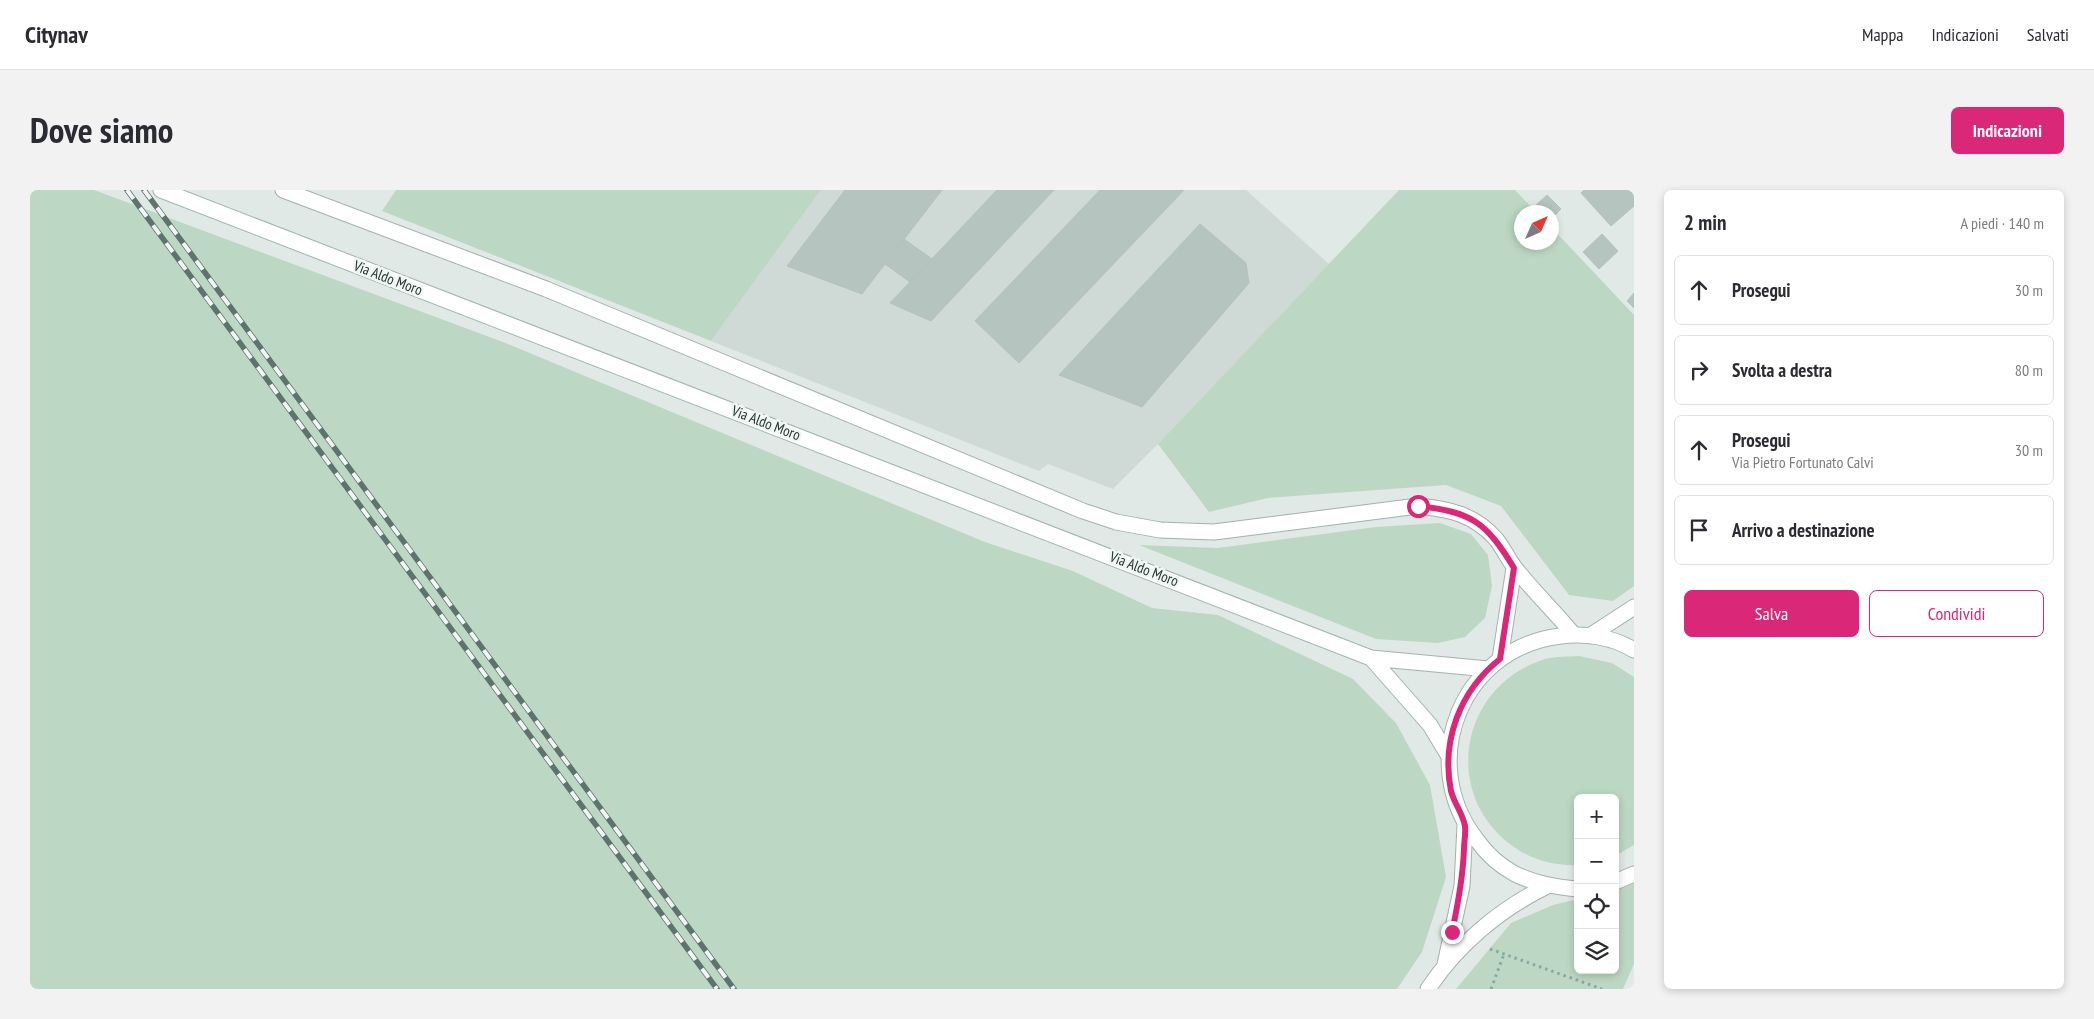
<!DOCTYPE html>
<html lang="it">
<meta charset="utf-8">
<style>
body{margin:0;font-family:"PT Sans Narrow",sans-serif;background:#f2f2f3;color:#2b2b33}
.controls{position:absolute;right:15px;bottom:15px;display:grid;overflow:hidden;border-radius:8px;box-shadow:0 2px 8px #0003}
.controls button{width:45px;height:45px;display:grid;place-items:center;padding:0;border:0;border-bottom:1px solid #e1e1e2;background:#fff;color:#2b2b33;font:25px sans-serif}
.compass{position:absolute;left:1484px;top:15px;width:45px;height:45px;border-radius:50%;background:#fff;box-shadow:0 2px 8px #0003;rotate:45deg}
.stop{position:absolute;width:15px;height:15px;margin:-11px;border:4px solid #db2777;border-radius:50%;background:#fff}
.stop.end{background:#db2777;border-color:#fff;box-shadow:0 1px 5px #0008}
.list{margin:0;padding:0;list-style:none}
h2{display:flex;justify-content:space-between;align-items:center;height:65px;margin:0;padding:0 20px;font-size:21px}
h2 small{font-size:16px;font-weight:400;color:#7c7c81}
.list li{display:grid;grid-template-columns:32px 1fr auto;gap:15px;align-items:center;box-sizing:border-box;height:70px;margin:0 10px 10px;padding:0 10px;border:1px solid #e1e1e2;border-radius:8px}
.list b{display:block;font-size:19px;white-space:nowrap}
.list p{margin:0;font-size:16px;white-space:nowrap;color:#7c7c81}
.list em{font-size:16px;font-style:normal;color:#7c7c81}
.actions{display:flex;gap:10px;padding:15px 20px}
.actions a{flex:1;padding:11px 0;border:1px solid #db2777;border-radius:8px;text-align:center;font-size:18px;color:#db2777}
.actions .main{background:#db2777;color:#fff}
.icon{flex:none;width:28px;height:28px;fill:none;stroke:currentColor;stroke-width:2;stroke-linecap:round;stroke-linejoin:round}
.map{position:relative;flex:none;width:1604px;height:799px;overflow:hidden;border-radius:8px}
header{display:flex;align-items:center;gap:30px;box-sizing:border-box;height:70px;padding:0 25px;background:#fff;border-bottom:1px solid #e1e1e2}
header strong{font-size:24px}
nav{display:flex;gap:28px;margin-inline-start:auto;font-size:18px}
.intro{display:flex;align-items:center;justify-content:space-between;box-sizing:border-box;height:120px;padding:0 30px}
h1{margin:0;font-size:35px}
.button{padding:12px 22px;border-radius:8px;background:#db2777;color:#fff;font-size:18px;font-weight:700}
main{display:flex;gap:30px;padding:0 30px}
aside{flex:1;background:#fff;border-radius:8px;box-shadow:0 2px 8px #0003}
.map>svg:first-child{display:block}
</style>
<header>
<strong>Citynav</strong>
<nav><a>Mappa</a><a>Indicazioni</a><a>Salvati</a></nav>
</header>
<div class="intro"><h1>Dove siamo</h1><a class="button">Indicazioni</a></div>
<main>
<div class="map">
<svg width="1604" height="799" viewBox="0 0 1604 799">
<rect width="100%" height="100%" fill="#e1e9e6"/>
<path fill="#cfd9d5" d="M 791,0 L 1216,0 L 1299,74 L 1128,254 L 1083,299 L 1018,274 L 1009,281 L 681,151 Z"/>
<path fill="#bcd8c4" d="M 0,0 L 64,0 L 473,152 L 955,352 L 1043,381 L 1122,418 L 1188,425 L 1323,489 L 1366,533 L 1400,595 L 1416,687 L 1392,762 L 1367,799 L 0,799 Z
M 366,0 L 791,0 L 681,151 L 352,21 Z
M 1369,0 L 1485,0 L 1506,22 L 1492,22 L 1492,52 L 1522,52 L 1522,38 L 1604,125 L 1604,396 L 1583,411 L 1539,405 L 1471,316 L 1416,295 L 1238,308 L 1179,322 L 1128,254 Z
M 1410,333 L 1441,344 L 1458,365 L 1462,396 L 1455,428 L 1435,447 L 1408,453 L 1346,449 L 1109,355 L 1188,358 L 1346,337 Z
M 1549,466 L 1582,473 L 1604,487 L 1604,655 L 1585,666 L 1585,608 L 1548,608 L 1548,675 C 1527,676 1507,671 1490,661 C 1410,612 1426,497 1515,469 C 1526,466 1539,467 1549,466 Z
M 1604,693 L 1604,774 L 1593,799 L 1426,799 L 1481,733 L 1523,715 L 1548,709 L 1548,780 L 1585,780 L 1585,700 Z"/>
<path fill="#b6c4bf" stroke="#b4c2bd" d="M 815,0 L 912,0 L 832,104 L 757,76 Z
M 967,0 L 1024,0 L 901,131 L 860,113 Z
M 1070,0 L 1154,0 L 989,173 L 945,131 Z
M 1554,0 L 1604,0 L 1604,16 L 1581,36 L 1551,3 Z
M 1517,5 L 1531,19 L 1522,28 L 1522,22 L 1512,22 L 1505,16 Z
M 1170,34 L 1216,73 L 1219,93 L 1112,217 L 1029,185 Z
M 1572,44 L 1588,61 L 1569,79 L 1553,62 Z
M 874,49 L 902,69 L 880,92 L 855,74 Z
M 1604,103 L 1604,118 L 1597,111 Z"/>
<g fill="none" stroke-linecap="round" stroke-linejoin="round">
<g stroke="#a4b0ad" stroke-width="17">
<path id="minor" d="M 253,0 L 516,99 L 1053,321 L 1086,332 L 1130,340 L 1184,342 L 1388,316 C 1419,319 1444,324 1466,349 C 1475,360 1480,374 1490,384 C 1507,405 1526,423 1543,444
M 1561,445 L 1604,417
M 1470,469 L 1484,378"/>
</g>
<g stroke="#a4b0ad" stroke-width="17">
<path id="tertiary" d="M 1415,774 L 1432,696 L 1435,635
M 1398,799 C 1427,755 1470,719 1517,696"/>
</g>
<g stroke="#a1b4ad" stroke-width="17">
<path id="secondary" d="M 131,0 L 1341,468 L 1458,479
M 1341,468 L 1400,535 L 1418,565
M 1585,692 L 1604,684
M 1548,699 C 1526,697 1506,694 1485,684 C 1470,676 1456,663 1446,649 C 1386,571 1432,457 1531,446 C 1555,443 1583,447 1604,460"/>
</g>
<path stroke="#85a99f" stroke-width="3" stroke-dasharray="2.5 4" stroke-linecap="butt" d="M 1460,759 L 1572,799
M 1461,799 L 1474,764"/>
<use href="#minor" stroke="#fff" stroke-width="15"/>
<use href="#tertiary" stroke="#fff" stroke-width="15"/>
<use href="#secondary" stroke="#fff" stroke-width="15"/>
<g stroke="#5e736e" stroke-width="5.5">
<path id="rail" d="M 97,0 L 687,799
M 114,0 L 704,799"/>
</g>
<use href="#rail" stroke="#f1f6f4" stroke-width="4" stroke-dasharray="11" stroke-linecap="butt"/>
</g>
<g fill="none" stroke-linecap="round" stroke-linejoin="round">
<path stroke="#db2777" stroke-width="6" d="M 1388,316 C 1442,322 1456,332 1484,378 L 1470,469 C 1430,501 1411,550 1421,601 C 1424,613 1433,624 1435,636 C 1436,643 1434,652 1434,659 C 1433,688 1428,714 1422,742"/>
</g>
<g text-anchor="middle" stroke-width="5" stroke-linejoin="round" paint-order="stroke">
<g font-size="15" fill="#233833" stroke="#f1f6f4">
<text transform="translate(358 88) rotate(21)" y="5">Via Aldo Moro</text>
<text transform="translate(736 233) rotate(21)" y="5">Via Aldo Moro</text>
<text transform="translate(1114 379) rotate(21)" y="5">Via Aldo Moro</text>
</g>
</g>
</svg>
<div class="controls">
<button>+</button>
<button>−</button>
<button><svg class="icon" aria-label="locate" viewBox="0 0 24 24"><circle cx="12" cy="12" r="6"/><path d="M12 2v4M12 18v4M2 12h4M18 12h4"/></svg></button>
<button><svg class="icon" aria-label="layers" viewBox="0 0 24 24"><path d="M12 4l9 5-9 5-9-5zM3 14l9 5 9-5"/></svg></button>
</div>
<svg class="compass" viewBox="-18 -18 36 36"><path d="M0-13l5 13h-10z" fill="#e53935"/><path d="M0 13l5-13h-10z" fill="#7c7c81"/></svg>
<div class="stop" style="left:1388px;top:316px"></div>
<div class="stop end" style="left:1422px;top:742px"></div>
</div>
<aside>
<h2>2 min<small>A piedi · 140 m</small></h2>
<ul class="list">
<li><svg class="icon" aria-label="ahead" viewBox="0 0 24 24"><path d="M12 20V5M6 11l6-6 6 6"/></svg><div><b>Prosegui</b></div><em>30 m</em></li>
<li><svg class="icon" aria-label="right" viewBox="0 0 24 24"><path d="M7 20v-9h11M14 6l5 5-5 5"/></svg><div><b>Svolta a destra</b></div><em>80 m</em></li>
<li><svg class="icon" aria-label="ahead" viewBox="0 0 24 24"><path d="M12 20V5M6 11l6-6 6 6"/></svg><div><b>Prosegui</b><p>Via Pietro Fortunato Calvi</p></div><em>30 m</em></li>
<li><svg class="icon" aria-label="arrive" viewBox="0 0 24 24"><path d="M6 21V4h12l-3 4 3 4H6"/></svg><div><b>Arrivo a destinazione</b></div></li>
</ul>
<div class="actions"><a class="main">Salva</a><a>Condividi</a></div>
</aside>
</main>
